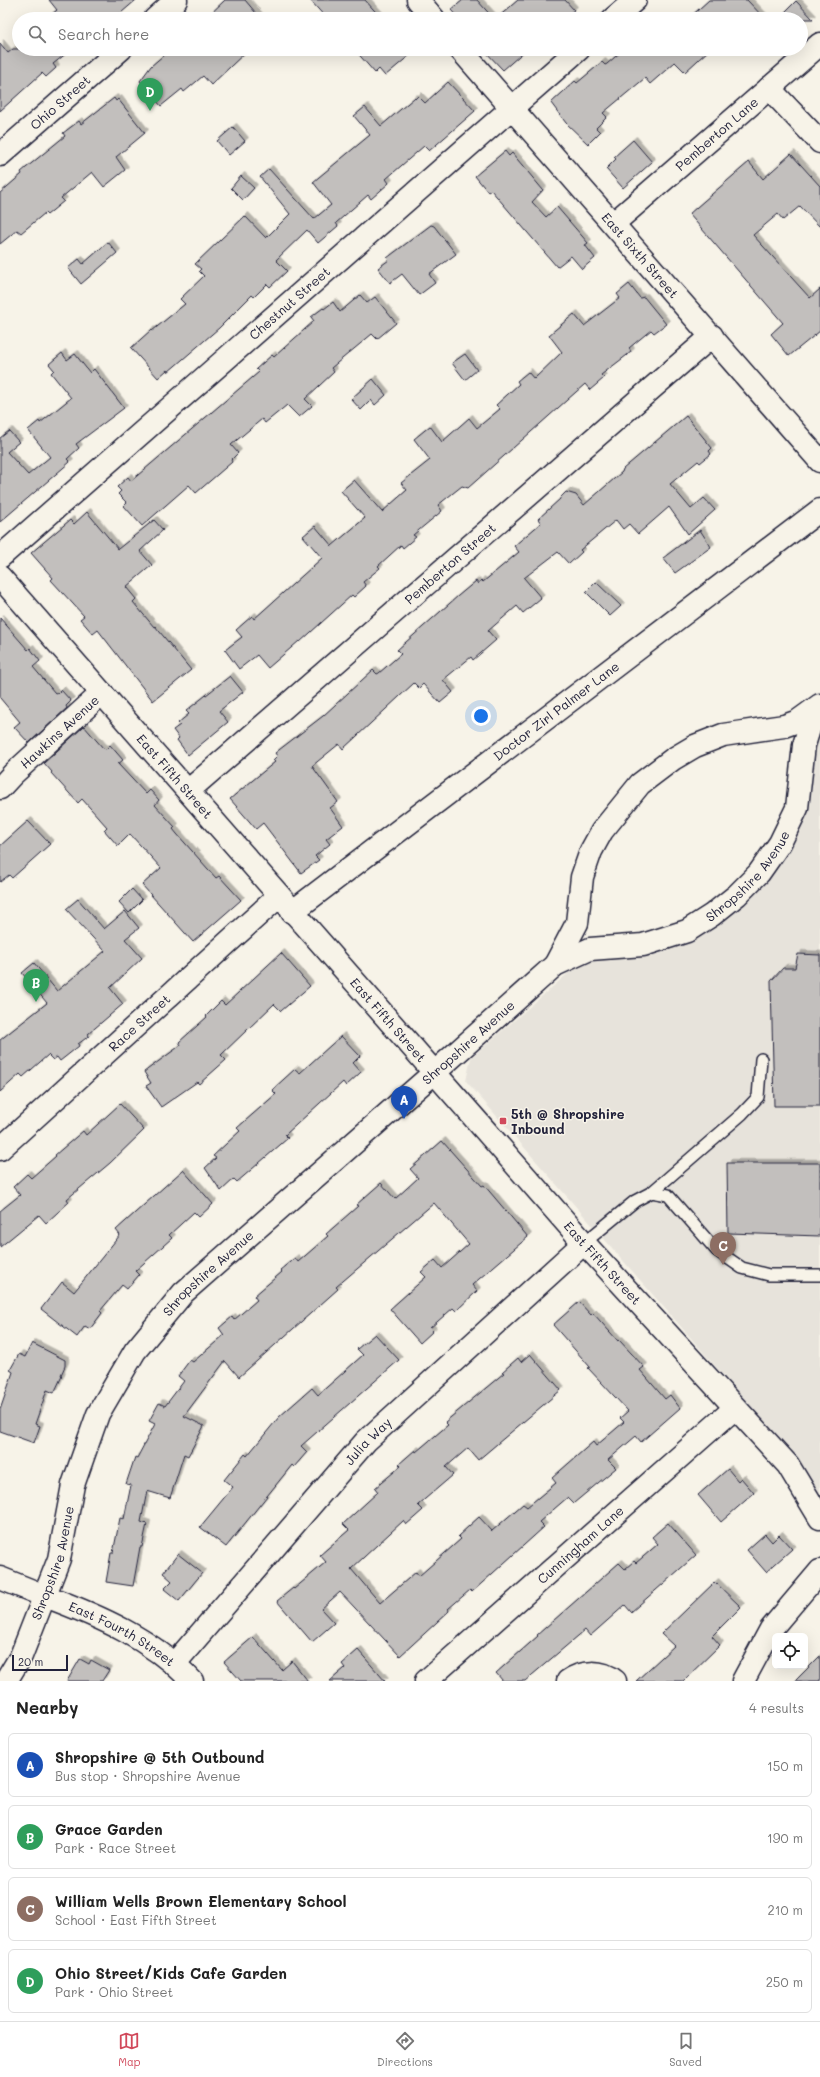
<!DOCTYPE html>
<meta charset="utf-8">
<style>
body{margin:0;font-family:Mali,sans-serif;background:#f6f6f6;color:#222}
.controls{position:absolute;right:12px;bottom:12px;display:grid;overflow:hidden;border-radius:6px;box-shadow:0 4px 16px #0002}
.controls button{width:36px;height:36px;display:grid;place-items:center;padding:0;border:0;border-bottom:1px solid #e0e0e0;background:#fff;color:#222;font:20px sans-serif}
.scale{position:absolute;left:12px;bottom:10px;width:56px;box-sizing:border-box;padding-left:4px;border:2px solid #22223b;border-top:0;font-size:11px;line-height:14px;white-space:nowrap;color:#22223b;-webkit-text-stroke:3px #f7f3e8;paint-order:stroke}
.you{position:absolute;left:481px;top:716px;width:14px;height:14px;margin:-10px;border:3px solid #fff;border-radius:50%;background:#1a73e8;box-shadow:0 0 0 6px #1a73e833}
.badge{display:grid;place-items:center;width:26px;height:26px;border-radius:50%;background:#d1495b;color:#fff;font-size:13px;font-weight:700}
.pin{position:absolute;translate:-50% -33px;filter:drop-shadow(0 1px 2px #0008)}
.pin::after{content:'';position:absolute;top:21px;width:14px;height:12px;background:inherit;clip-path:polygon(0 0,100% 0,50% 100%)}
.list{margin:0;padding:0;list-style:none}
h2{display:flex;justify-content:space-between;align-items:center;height:52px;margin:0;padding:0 16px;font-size:17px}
h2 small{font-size:13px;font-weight:400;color:#767676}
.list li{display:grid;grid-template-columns:26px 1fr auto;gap:12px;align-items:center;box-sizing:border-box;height:64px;margin:0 8px 8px;padding:0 8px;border:1px solid #e0e0e0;border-radius:6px}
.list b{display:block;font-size:15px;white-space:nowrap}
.list p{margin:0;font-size:13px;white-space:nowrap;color:#767676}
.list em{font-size:13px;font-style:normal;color:#767676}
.icon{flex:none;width:22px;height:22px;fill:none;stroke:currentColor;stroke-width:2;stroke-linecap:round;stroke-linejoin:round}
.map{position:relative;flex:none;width:820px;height:1681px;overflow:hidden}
.search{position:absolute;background:#fff;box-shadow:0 4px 16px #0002;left:12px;right:12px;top:12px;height:44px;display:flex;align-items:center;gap:10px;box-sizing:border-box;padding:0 14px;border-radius:22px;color:#767676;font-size:15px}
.sheet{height:340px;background:#fff}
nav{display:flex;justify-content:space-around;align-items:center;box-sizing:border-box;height:56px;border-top:1px solid #e0e0e0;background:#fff;font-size:11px;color:#767676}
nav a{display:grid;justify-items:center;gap:2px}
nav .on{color:#d1495b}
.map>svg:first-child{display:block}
</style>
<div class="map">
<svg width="820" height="1681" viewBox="0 0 820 1681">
<defs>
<filter id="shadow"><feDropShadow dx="3.5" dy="-3.5" stdDeviation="0" flood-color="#0004"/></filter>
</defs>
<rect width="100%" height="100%" fill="#f7f3e8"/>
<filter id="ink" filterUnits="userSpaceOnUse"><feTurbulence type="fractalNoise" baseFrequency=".025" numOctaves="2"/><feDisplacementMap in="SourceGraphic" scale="8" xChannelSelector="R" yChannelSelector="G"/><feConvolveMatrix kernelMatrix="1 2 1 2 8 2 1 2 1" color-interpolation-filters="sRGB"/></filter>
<g filter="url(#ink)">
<path fill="#e7e3db" d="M 820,729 L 820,1496 L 787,1448 L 466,1081 L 471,1058 L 581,962 L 594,957 L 644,954 L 671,948 L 689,939 L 751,894 L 773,873 L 802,824 L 812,792 L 811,755 Z"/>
<path fill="#c2bfbd" stroke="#22223b" filter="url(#shadow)" d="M 49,0 L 136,0 L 114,19 L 46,19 L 57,10 Z
M 225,0 L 245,0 L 261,19 L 205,19 Z
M 310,0 L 365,0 L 382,19 L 327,19 Z
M 463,0 L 477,0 L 494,19 L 459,19 L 451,10 Z
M 518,0 L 565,0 L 574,10 L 563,19 L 496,19 Z
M 709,0 L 747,0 L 765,19 L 688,19 Z
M 796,1 L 813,19 L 778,19 Z
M 0,43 L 8,53 L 13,49 L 72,49 L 53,64 L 56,68 L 46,77 L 42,73 L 0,111 Z
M 171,49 L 249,49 L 211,85 L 203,76 L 184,92 L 182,89 L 161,106 L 140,81 L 151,66 Z
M 354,49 L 417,49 L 385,76 L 379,69 L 375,73 Z
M 483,49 L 527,49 L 503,70 Z
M 624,49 L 710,49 L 685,72 L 675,62 L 650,84 L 645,78 L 603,113 L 607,117 L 596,128 L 600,132 L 588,144 L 566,123 L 551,103 L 575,81 L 577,83 L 602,62 L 605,65 L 607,64 Z
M 448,82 L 475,111 L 429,151 L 424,146 L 386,179 L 389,183 L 371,199 L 368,195 L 336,223 L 338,226 L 318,243 L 307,230 L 276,260 L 287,271 L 270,287 L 267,284 L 254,297 L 252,295 L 219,328 L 168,372 L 167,370 L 158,378 L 131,348 L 151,330 L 152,331 L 185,304 L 180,299 L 204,276 L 199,271 L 201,269 L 195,264 L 245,216 L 266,238 L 290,214 L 260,177 L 269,169 L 314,219 L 331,205 L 313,182 L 370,135 L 354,116 L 365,107 L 381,126 L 414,98 L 415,99 L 418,96 L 425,103 Z
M 114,98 L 116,101 L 118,99 L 145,133 L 116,157 L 125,170 L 104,187 L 92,172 L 61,198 L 64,201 L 47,215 L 45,213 L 21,233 L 17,230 L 0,244 L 0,193 L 22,174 L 21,172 L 65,136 L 63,133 L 79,121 L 81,124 Z
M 233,127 L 245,141 L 229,155 L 217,141 Z
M 633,140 L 652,162 L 623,188 L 606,169 L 616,159 L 614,157 Z
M 505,151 L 509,156 L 512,153 L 543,190 L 532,202 L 546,217 L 557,207 L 588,243 L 585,245 L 595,258 L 582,269 L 571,256 L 557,267 L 491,190 L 488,192 L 475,176 Z
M 791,154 L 820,186 L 820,227 L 800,206 L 783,220 L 778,214 L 753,235 L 810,298 L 820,289 L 820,331 L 789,356 L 771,334 L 783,323 L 689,214 L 749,162 L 763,179 Z
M 241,176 L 254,188 L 243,200 L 231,188 Z
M 431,225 L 434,226 L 456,254 L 429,274 L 435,283 L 419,295 L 402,274 L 390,283 L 378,268 L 389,260 L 387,258 Z
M 108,242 L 117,253 L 81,284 L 68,268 L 79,259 L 83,264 Z
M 629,284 L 640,298 L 644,297 L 666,324 L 654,333 L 651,330 L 629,348 L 631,352 L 601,375 L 604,378 L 590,390 L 585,384 L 468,488 L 462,486 L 438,505 L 442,511 L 413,535 L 416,537 L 403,548 L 401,545 L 378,566 L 380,568 L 363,582 L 366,586 L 354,597 L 352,595 L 300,642 L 299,641 L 268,668 L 257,655 L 239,669 L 225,650 L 242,637 L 236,630 L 252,616 L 254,619 L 322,558 L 303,536 L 315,526 L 332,546 L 365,518 L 341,491 L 354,480 L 382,512 L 407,490 L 401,483 L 430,460 L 414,439 L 430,426 L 442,442 L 469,418 L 477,428 L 500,409 L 496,405 L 519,384 L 517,381 L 528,372 L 534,379 L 562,352 L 549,335 L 574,314 L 584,326 L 620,298 L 617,294 Z
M 360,295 L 367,303 L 375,297 L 396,323 L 377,339 L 372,334 L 331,368 L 334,372 L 305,399 L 312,406 L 299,417 L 287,405 L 265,423 L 262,419 L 231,445 L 238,453 L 231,460 L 232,462 L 196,493 L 189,485 L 142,526 L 124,506 L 127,503 L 118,494 L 121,491 L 117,487 L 128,477 L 131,481 L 259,372 L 256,369 L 272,355 L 274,357 L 314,321 L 311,317 L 323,308 L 324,309 L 333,302 L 340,312 Z
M 62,353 L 67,360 L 75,354 L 90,373 L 94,369 L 124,408 L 76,444 L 79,448 L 67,459 L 70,462 L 0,522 L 0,438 L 9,431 L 19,442 L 7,452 L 28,475 L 50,457 L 28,430 L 39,421 L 40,423 L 71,398 L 51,373 L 54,370 L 49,364 Z
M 465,354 L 477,370 L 465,380 L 452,363 Z
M 373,379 L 386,395 L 375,405 L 371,400 L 361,410 L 351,399 Z
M 686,416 L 712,448 L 709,451 L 711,454 L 700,463 L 698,461 L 670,484 L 691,509 L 704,498 L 715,510 L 688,534 L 669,507 L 638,534 L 629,524 L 623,529 L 616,520 L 580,550 L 582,552 L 569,564 L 558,552 L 524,578 L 541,598 L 523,613 L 517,606 L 488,631 L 496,640 L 473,660 L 471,657 L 443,680 L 453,692 L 440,703 L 423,684 L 419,688 L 414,683 L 343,749 L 339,744 L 312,766 L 338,802 L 330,808 L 343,826 L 326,839 L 330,844 L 315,856 L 319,860 L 301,873 L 263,823 L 256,829 L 230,799 L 275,762 L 273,760 L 277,756 L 275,753 L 323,716 L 373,670 L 377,674 L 379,673 L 401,654 L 397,650 L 458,596 L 476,581 L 478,584 L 481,580 L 483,582 L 519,552 L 514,546 L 541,523 L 538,519 L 560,499 L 560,498 L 566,492 L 576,495 L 584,505 L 622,472 L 623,469 Z
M 87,512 L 118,549 L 154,520 L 163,530 L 140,551 L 152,565 L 126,587 L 136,599 L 133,602 L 154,627 L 155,626 L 191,670 L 153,701 L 98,630 L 93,634 L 80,619 L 84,616 L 51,580 L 53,578 L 31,553 L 70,520 L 74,524 Z
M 700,530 L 711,547 L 675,573 L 663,558 Z
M 596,582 L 621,606 L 610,616 L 586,592 Z
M 0,618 L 28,650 L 30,648 L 40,661 L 33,667 L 55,693 L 57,694 L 61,690 L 71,701 L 66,706 L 67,708 L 29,743 L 14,727 L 20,722 L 0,698 Z
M 230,676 L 243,692 L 219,711 L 228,722 L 188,755 L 177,740 L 179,738 L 173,730 L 180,725 L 178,723 L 189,714 L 186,711 Z
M 84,726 L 103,748 L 106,749 L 110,745 L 123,760 L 118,764 L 146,794 L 150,790 L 159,800 L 155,805 L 175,827 L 173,829 L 177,834 L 216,878 L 219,876 L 241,900 L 193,942 L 142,885 L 161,868 L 130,834 L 118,846 L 104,830 L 107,827 L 82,799 L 78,803 L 51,773 L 52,772 L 44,763 Z
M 28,821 L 50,844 L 12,878 L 9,875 L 0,882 L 0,846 Z
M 132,889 L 142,900 L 129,913 L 119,902 Z
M 78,899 L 104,929 L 125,911 L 139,928 L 125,939 L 142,958 L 110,988 L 123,1004 L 88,1034 L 89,1036 L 78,1044 L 79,1046 L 60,1061 L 57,1057 L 53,1060 L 48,1055 L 23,1077 L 20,1074 L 0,1092 L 0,1040 L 47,1003 L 22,973 L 34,963 L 57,991 L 105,951 L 66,909 Z
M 281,953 L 310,986 L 281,1011 L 274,1004 L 221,1055 L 226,1060 L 199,1084 L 197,1082 L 161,1107 L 146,1086 L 151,1083 L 144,1072 L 181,1045 L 179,1042 L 207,1017 L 206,1016 L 221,1001 L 225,1005 Z
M 798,954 L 820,955 L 820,1106 L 774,1106 L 771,981 L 783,968 L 795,968 Z
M 341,1036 L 360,1056 L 353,1063 L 361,1072 L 346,1086 L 343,1082 L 285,1135 L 288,1138 L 273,1151 L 237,1182 L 234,1179 L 221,1191 L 205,1168 L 216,1158 L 213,1156 L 240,1131 L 237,1128 L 276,1094 L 272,1090 L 295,1069 L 300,1073 Z
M 120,1104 L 144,1130 L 110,1163 L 67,1199 L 69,1202 L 46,1223 L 39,1215 L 0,1247 L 0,1211 L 20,1195 L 13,1187 L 27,1174 L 31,1178 L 56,1156 L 55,1155 L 83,1131 L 86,1135 Z
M 442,1141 L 482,1186 L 484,1185 L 528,1237 L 472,1285 L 477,1291 L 456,1311 L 453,1308 L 430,1328 L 433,1331 L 420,1343 L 390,1309 L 426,1277 L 421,1272 L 435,1260 L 442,1268 L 469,1244 L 434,1203 L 336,1287 L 338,1289 L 239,1377 L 225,1361 L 184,1416 L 204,1426 L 188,1456 L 184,1454 L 170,1498 L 147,1491 L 141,1522 L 147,1524 L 142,1547 L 140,1547 L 133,1586 L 106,1582 L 111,1553 L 113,1553 L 120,1518 L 124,1519 L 131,1485 L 126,1484 L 135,1457 L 137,1458 L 155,1424 L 149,1421 L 159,1403 L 165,1406 L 184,1381 L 178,1376 L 190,1360 L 193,1362 L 224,1335 L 219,1328 L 232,1317 L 234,1320 L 257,1300 L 254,1296 L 282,1272 L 280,1270 L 295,1258 L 298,1262 L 328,1236 L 326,1234 L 358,1206 L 356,1205 L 381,1183 L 395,1199 L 418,1178 L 410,1169 Z
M 727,1163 L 820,1163 L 820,1236 L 728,1233 Z
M 183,1170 L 213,1204 L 199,1217 L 194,1212 L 169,1235 L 172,1238 L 135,1271 L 139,1275 L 127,1289 L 122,1285 L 100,1311 L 102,1313 L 90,1329 L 85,1326 L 77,1337 L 41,1309 L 62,1282 L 74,1292 L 120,1235 L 116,1230 Z
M 579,1302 L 591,1315 L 593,1313 L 618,1341 L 619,1340 L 644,1367 L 640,1370 L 665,1399 L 670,1395 L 680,1408 L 641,1442 L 636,1436 L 608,1460 L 616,1468 L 574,1503 L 568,1497 L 539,1522 L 544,1527 L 472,1592 L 470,1590 L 448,1609 L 449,1611 L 400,1656 L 340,1592 L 321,1609 L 334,1623 L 312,1642 L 277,1601 L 293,1588 L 294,1589 L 326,1562 L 320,1555 L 349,1530 L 343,1524 L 378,1492 L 375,1488 L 401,1466 L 399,1464 L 415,1450 L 416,1452 L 448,1425 L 445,1422 L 504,1373 L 502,1372 L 518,1358 L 521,1362 L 530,1354 L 561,1390 L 478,1460 L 468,1448 L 446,1467 L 453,1475 L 418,1505 L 423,1510 L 406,1525 L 403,1521 L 351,1569 L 380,1603 L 416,1572 L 419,1576 L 461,1539 L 458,1536 L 479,1517 L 492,1531 L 523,1504 L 527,1507 L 556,1483 L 552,1478 L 593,1442 L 596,1446 L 624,1422 L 620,1418 L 628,1411 L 588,1368 L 590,1367 L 553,1325 Z
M 375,1334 L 399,1360 L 301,1446 L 307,1452 L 294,1467 L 292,1465 L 226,1547 L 200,1527 L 233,1487 L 224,1480 L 245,1454 L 247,1456 L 279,1417 L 312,1388 L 318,1395 L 363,1355 L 357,1349 Z
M 32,1343 L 65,1360 L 65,1366 L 61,1375 L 62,1376 L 54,1393 L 47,1390 L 35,1424 L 40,1426 L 34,1443 L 0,1431 L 0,1410 L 13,1372 L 10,1370 L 19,1354 L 25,1357 Z
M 728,1469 L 738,1481 L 741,1478 L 754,1493 L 721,1522 L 698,1495 Z
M 668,1523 L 696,1555 L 631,1612 L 625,1605 L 590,1636 L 585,1630 L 525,1681 L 503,1681 L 496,1673 L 538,1636 L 537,1635 L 619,1563 L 625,1569 L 634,1561 L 636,1563 L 658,1544 L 652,1537 Z
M 765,1534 L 772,1542 L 779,1535 L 792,1549 L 766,1572 L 747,1550 Z
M 178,1554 L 202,1573 L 179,1601 L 164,1589 L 172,1581 L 163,1573 Z
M 715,1582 L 741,1607 L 712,1636 L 720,1645 L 683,1681 L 636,1681 L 674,1646 L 661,1634 Z
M 253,1637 L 282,1670 L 292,1661 L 308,1681 L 241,1681 L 224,1662 Z
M 358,1650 L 385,1681 L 330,1681 L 345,1668 L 342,1664 Z
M 820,1656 L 820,1681 L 795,1681 Z
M 80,1659 L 89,1664 L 91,1660 L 109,1670 L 102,1681 L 67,1681 Z"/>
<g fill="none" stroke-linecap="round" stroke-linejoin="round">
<g stroke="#22223b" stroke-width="14">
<path id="service" d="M 652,1192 L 742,1114 L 758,1097 L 761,1059
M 584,1243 L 635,1201 L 652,1192 L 668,1195 L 716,1250 L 742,1268 L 769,1275 L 820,1275"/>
</g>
<g stroke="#22223b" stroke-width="25">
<g id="minor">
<path d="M 155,19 L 176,0"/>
<path d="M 613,19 L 635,0"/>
<path d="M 769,88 L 820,142"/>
<path id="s1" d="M 0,155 L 121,49"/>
<path id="s2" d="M 614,223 L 820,44"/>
<path id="s3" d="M 0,557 L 579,49"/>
<path id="s4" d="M 0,577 L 584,1243 L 788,1465 L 820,1518"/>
<path id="s5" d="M 0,788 L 13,774 L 102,693"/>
<path id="s6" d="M 188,791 L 712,336"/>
<path id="s7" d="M 292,912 L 820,510"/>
<path id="s8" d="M 0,1149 L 279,896"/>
<path id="s9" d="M 45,1596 C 99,1616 152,1639 192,1681"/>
<path id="s10" d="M 175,1663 L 366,1441 L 584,1243"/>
<path id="s11" d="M 426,1681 L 735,1408"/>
<path d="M 568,1681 C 581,1671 602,1670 615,1681"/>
<path d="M 743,1681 L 771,1629 L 820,1571"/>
</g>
</g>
<g stroke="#22223b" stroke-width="25">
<g id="tertiary">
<path d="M 418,0 L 434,19"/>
<path id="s12" d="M 460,49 L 820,461"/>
<path d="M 555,965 L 577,923 L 582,877 L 591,851 L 602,831 L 640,784 L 673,759 L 695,746 L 723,735 L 784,726 L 798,721 L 820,705"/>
<path d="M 0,1578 L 45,1596"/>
<path id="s13" d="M 6,1681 L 21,1656 L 59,1559 L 73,1485 L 98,1414 L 135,1351 L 183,1293 L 435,1072 L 555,965 L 590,949 L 643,945 L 687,931 L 712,915 L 737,895 L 759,873 L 780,843 L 797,808 L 804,745 L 815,710"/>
</g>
</g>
<use href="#service" stroke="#f7f3e8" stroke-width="11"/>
<use href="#minor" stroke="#f7f3e8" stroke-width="22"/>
<use href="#tertiary" stroke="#f7f3e8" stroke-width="22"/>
</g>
</g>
<rect fill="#d1495b" stroke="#f7f3e8" stroke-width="1.5" x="499" y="1117" width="8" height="8" rx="2"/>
<g text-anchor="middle" stroke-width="3" stroke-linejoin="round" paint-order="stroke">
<g font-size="13" fill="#22223b" stroke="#f7f3e8">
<text dy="5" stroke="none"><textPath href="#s1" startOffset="80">Ohio Street</textPath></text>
<text dy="5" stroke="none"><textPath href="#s2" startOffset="136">Pemberton Lane</textPath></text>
<text dy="5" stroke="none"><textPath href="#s12" startOffset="274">East Sixth Street</textPath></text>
<text dy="5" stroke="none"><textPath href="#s3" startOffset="385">Chestnut Street</textPath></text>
<text dy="5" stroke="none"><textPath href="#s6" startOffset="347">Pemberton Street</textPath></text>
<text dy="5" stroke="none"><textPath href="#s7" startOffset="332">Doctor Zirl Palmer Lane</textPath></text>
<text dy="5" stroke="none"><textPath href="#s5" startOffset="82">Hawkins Avenue</textPath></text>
<text dy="5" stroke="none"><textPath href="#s4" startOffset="265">East Fifth Street</textPath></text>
<text dy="5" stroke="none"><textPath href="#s13" startOffset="1149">Shropshire Avenue</textPath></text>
<text dy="5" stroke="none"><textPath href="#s4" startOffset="589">East Fifth Street</textPath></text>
<text dy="5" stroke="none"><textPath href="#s8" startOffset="188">Race Street</textPath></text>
<text dy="5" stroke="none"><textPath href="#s13" startOffset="812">Shropshire Avenue</textPath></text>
<text dy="5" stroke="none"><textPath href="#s4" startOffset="913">East Fifth Street</textPath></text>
<text dy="5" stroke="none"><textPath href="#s13" startOffset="464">Shropshire Avenue</textPath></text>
<text dy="5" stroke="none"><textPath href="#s10" startOffset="294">Julia Way</textPath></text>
<text dy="5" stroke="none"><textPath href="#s11" startOffset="206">Cunningham Lane</textPath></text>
<text dy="5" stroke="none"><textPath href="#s13" startOffset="128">Shropshire Avenue</textPath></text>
<text dy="5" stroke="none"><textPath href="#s9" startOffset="86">East Fourth Street</textPath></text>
</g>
<g font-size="13" font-weight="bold" fill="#22223b" stroke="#f7f3e8" text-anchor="start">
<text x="511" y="1119">5th @ Shropshire<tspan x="511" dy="15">Inbound</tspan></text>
</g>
</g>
</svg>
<div class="controls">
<button><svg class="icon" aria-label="locate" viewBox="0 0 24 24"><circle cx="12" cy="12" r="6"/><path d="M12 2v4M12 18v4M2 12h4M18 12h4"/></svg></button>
</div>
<div class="scale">20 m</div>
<div class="you"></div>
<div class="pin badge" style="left:404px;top:1119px;background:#1a4fb4">A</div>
<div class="pin badge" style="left:36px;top:1002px;background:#2e9e5b">B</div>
<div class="pin badge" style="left:723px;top:1265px;background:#8d6e63">C</div>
<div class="pin badge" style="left:150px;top:111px;background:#2e9e5b">D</div>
<div class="search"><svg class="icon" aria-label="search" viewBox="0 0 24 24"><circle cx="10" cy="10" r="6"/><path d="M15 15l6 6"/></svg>Search here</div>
</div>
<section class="sheet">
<h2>Nearby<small>4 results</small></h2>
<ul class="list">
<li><span class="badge" style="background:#1a4fb4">A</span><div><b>Shropshire @ 5th Outbound</b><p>Bus stop · Shropshire Avenue</p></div><em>150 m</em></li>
<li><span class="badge" style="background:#2e9e5b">B</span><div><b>Grace Garden</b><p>Park · Race Street</p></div><em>190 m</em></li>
<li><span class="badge" style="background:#8d6e63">C</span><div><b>William Wells Brown Elementary School</b><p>School · East Fifth Street</p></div><em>210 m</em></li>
<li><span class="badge" style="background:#2e9e5b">D</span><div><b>Ohio Street/Kids Cafe Garden</b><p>Park · Ohio Street</p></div><em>250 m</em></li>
</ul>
</section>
<nav>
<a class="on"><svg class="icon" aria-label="map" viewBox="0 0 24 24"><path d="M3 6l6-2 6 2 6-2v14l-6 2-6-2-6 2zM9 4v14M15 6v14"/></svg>Map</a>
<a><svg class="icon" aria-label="directions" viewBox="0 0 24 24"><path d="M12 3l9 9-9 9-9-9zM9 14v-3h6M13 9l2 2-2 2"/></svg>Directions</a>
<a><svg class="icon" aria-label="saved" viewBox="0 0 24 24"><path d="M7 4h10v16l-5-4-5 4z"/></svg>Saved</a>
</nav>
